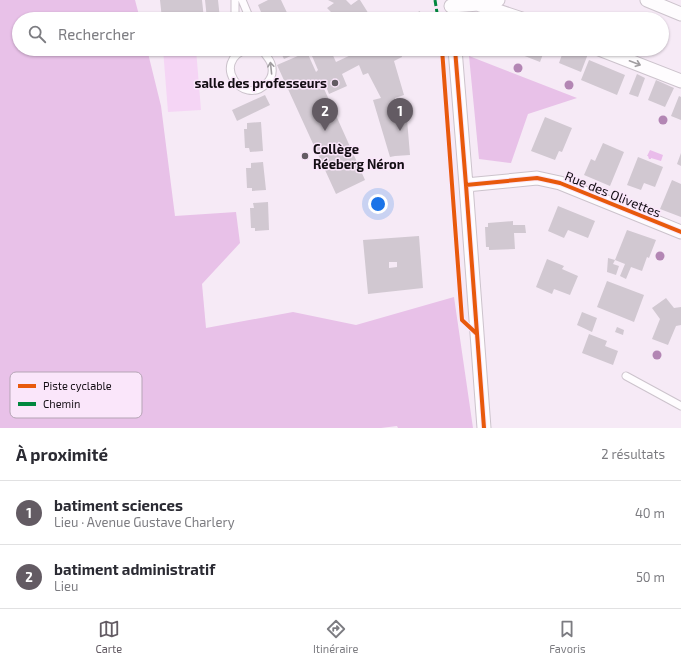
<!DOCTYPE html>
<html lang="fr">
<meta charset="utf-8">
<style>
body{margin:0;font-family:"Exo 2",sans-serif;background:#f2f2f3;color:#2b2b33}
.you{position:absolute;left:378px;top:204px;width:14px;height:14px;margin:-10px;border:3px solid #fff;border-radius:50%;background:#1a73e8;box-shadow:0 0 0 6px #1a73e833}
.badge{display:grid;place-items:center;width:26px;height:26px;border-radius:50%;background:#635b63;color:#fff;font-size:13px;font-weight:700}
.pin{position:absolute;translate:-50% -33px;filter:drop-shadow(0 1px 2px #0008)}
.pin::after{content:'';position:absolute;top:21px;width:14px;height:12px;background:inherit;clip-path:polygon(0 0,100% 0,50% 100%)}
.list{margin:0;padding:0;list-style:none}
h2{display:flex;justify-content:space-between;align-items:center;height:52px;margin:0;padding:0 16px;font-size:17px}
h2 small{font-size:13px;font-weight:400;color:#7c7c81}
.list li{display:grid;grid-template-columns:26px 1fr auto;gap:12px;align-items:center;box-sizing:border-box;height:64px;padding:0 16px;border-top:1px solid #e1e1e2}
.list b{display:block;font-size:15px;white-space:nowrap}
.list p{margin:0;font-size:13px;white-space:nowrap;color:#7c7c81}
.list em{font-size:13px;font-style:normal;color:#7c7c81}
.icon{flex:none;width:22px;height:22px;fill:none;stroke:currentColor;stroke-width:2;stroke-linecap:round;stroke-linejoin:round}
.map{position:relative;flex:none;width:681px;height:428px;overflow:hidden}
.search{position:absolute;background:#fff;box-shadow:0 1px 3px #0004;left:12px;right:12px;top:12px;height:44px;display:flex;align-items:center;gap:10px;box-sizing:border-box;padding:0 14px;border-radius:22px;color:#7c7c81;font-size:15px}
.sheet{height:180px;background:#fff}
nav{display:flex;justify-content:space-around;align-items:center;box-sizing:border-box;height:56px;border-top:1px solid #e1e1e2;background:#fff;font-size:11px;color:#7c7c81}
nav a{display:grid;justify-items:center;gap:2px}
nav .on{color:#635b63}
.map>svg:first-child{display:block}
</style>
<div class="map">
<svg width="681" height="428" viewBox="0 0 681 428">
<rect width="100%" height="100%" fill="#f6eaf6"/>
<path fill="#f5d5f5" d="M 163,49 L 196,49 L 201,110 L 168,112 Z"/>
<path fill="#e8c1e8" d="M 0,0 L 135,0 L 140,19 L 19,19 L 19,49 L 147,49 L 161,106 L 175,216 L 236,212 L 240,243 L 202,284 L 206,328 L 293,312 L 356,325 L 454,297 L 473,428 L 398,428 L 397,426 L 381,428 L 0,428 Z
M 469,56 L 577,98 L 528,114 L 511,163 L 479,159 Z"/>
<path fill="#eabceb" d="M 650,150 L 663,155 L 661,161 L 651,158 L 651,159 L 649,159 L 648,156 L 647,156 Z"/>
<path fill="#d1c8d1" fill-rule="evenodd" d="M 160,0 L 202,0 L 204,19 L 162,19 Z
M 205,0 L 218,0 L 220,19 L 207,19 Z
M 268,0 L 281,0 L 290,19 L 264,19 L 258,5 Z
M 328,0 L 346,0 L 351,5 L 358,0 L 360,0 L 372,19 L 338,19 L 327,8 L 334,3 Z
M 420,11 L 421,19 L 402,19 Z
M 279,49 L 306,49 L 284,59 Z
M 309,49 L 330,49 L 336,62 L 353,54 L 351,49 L 400,49 L 402,57 L 394,61 L 404,95 L 395,98 L 397,108 L 406,107 L 410,155 L 395,156 L 390,157 L 373,100 L 381,98 L 368,73 L 363,75 L 359,65 L 342,74 L 347,86 L 329,94 L 324,81 L 321,82 L 365,180 L 336,194 L 277,65 L 307,52 L 316,72 L 318,70 Z
M 507,49 L 545,49 L 540,62 Z
M 564,49 L 575,49 L 588,54 L 581,72 L 559,63 Z
M 589,60 L 625,75 L 617,95 L 581,80 Z
M 637,74 L 645,78 L 638,97 L 629,94 Z
M 656,80 L 674,88 L 665,107 L 648,100 Z
M 265,95 L 270,105 L 237,121 L 232,110 Z
M 679,96 L 681,97 L 681,120 L 671,116 Z
M 545,117 L 572,128 L 562,152 L 559,151 L 555,160 L 531,151 Z
M 261,122 L 263,151 L 250,152 L 249,148 L 245,148 L 244,129 L 247,129 L 247,123 Z
M 603,143 L 624,152 L 610,186 L 584,175 L 591,159 L 595,161 Z
M 681,153 L 681,166 L 677,164 Z
M 638,157 L 663,167 L 655,187 L 644,183 L 641,190 L 627,185 Z
M 263,162 L 266,190 L 252,191 L 252,188 L 247,188 L 246,168 L 251,168 L 251,163 Z
M 672,180 L 681,184 L 681,217 L 660,209 Z
M 268,202 L 269,230 L 255,231 L 255,228 L 251,228 L 250,208 L 254,208 L 253,203 Z
M 558,206 L 595,221 L 588,238 L 568,230 L 564,238 L 548,231 Z
M 513,221 L 513,225 L 525,225 L 526,233 L 514,233 L 515,249 L 489,250 L 489,247 L 486,247 L 485,227 L 488,227 L 488,223 Z
M 627,230 L 656,240 L 649,258 L 647,257 L 642,271 L 631,267 L 626,279 L 620,276 L 625,264 L 615,260 Z
M 419,236 L 423,288 L 368,294 L 363,240 ZM 389,262 L 397,262 L 397,267 L 389,268 Z
M 608,258 L 615,260 L 613,264 L 619,266 L 616,275 L 607,272 Z
M 547,259 L 564,266 L 562,269 L 578,276 L 570,295 L 554,289 L 552,294 L 536,287 Z
M 607,281 L 644,295 L 634,322 L 597,307 Z
M 666,298 L 674,308 L 681,307 L 681,325 L 676,326 L 668,345 L 652,339 L 660,319 L 652,308 Z
M 582,312 L 597,318 L 592,332 L 577,325 Z
M 617,327 L 624,330 L 623,335 L 615,332 Z
M 589,334 L 607,341 L 605,346 L 618,351 L 613,365 L 582,353 Z"/>
<g fill="none" stroke-linecap="round" stroke-linejoin="round">
<g stroke="#ccc3cc" stroke-width="9">
<path id="service" d="M 242,0 L 250,19
M 235,19 L 235,0
M 247,49 C 210,62 243,107 266,84 C 270,80 273,74 272,68 C 272,60 265,56 262,49
M 626,376 L 681,406"/>
</g>
<g stroke="#ccc3cc" stroke-width="15">
<path id="minor" d="M 647,0 L 681,14
M 480,5 L 522,19
M 451,6 L 479,4 L 498,0
M 455,49 L 466,185 L 484,428
M 599,49 L 681,81
M 466,185 L 537,178 L 560,183 L 681,232"/>
</g>
<use href="#service" stroke="#fefcfe" stroke-width="7"/>
<use href="#minor" stroke="#fefcfe" stroke-width="13"/>
<path stroke="#00873e" stroke-width="3" stroke-dasharray="6 3" stroke-linecap="butt" d="M 435,0 L 438,19"/>
<g stroke="#fae6fa" stroke-width="6">
<path id="cycleway" d="M 442,49 L 462,320 L 477,334
M 455,49 L 466,185 L 484,428
M 466,185 L 537,178 L 560,183 L 681,232"/>
</g>
<use href="#cycleway" stroke="#e8590c" stroke-width="4"/>
</g>
<g fill="#b386b4">
<circle cx="518" cy="68" r="4.5"/>
<circle cx="569" cy="85" r="4.5"/>
<circle cx="663" cy="120" r="4.5"/>
<circle cx="660" cy="256" r="4.5"/>
<circle cx="657" cy="355" r="4.5"/>
</g>
<defs><path id="oneway-shaft" d="M-6 0H5M1.5-3L5.5 0L1.5 3" fill="none" stroke-width="1.6" stroke-linecap="round" stroke-linejoin="round"/></defs>
<g stroke="#a09da0">
<use href="#oneway-shaft" transform="translate(635 63) rotate(21)"/>
<use href="#oneway-shaft" transform="translate(271 68) rotate(-96)"/>
</g>
<g fill="#635b63" stroke="#fae6fa" stroke-width="1.5">
<circle cx="335" cy="83" r="4"/>
<circle cx="305" cy="156" r="4"/>
</g>
<g text-anchor="middle" stroke-width="3" stroke-linejoin="round" paint-order="stroke">
<g font-size="13" font-weight="bold" fill="#140e14" stroke="#fae6fa" text-anchor="end">
<text x="327" y="88">salle des professeurs</text>
<text x="313" y="154" text-anchor="start">Collège<tspan x="313" dy="15">Réeberg Néron</tspan></text>
</g>
<g font-size="13" fill="#140e14" stroke="#fae6fa">
<text transform="translate(613 194) rotate(22)" y="5">Rue des Olivettes</text>
</g>
</g>
<rect x="10" y="372" width="132" height="46" rx="6" fill="#fae6fa" stroke="#b5a5b5" stroke-width="1"/>
<rect x="18" y="384" width="18" height="4" fill="#e8590c"/>
<rect x="18" y="402" width="18" height="4" fill="#00873e"/>
<g font-size="11" fill="#140e14">
<text x="43" y="390">Piste cyclable</text>
<text x="43" y="408">Chemin</text>
</g>
</svg>
<div class="you"></div>
<div class="pin badge" style="left:400px;top:131px">1</div>
<div class="pin badge" style="left:325px;top:131px">2</div>
<div class="search"><svg class="icon" aria-label="search" viewBox="0 0 24 24"><circle cx="10" cy="10" r="6"/><path d="M15 15l6 6"/></svg>Rechercher</div>
</div>
<section class="sheet">
<h2>À proximité<small>2 résultats</small></h2>
<ul class="list">
<li><span class="badge">1</span><div><b>batiment sciences</b><p>Lieu · Avenue Gustave Charlery</p></div><em>40 m</em></li>
<li><span class="badge">2</span><div><b>batiment administratif</b><p>Lieu</p></div><em>50 m</em></li>
</ul>
</section>
<nav>
<a class="on"><svg class="icon" aria-label="map" viewBox="0 0 24 24"><path d="M3 6l6-2 6 2 6-2v14l-6 2-6-2-6 2zM9 4v14M15 6v14"/></svg>Carte</a>
<a><svg class="icon" aria-label="directions" viewBox="0 0 24 24"><path d="M12 3l9 9-9 9-9-9zM9 14v-3h6M13 9l2 2-2 2"/></svg>Itinéraire</a>
<a><svg class="icon" aria-label="saved" viewBox="0 0 24 24"><path d="M7 4h10v16l-5-4-5 4z"/></svg>Favoris</a>
</nav>
